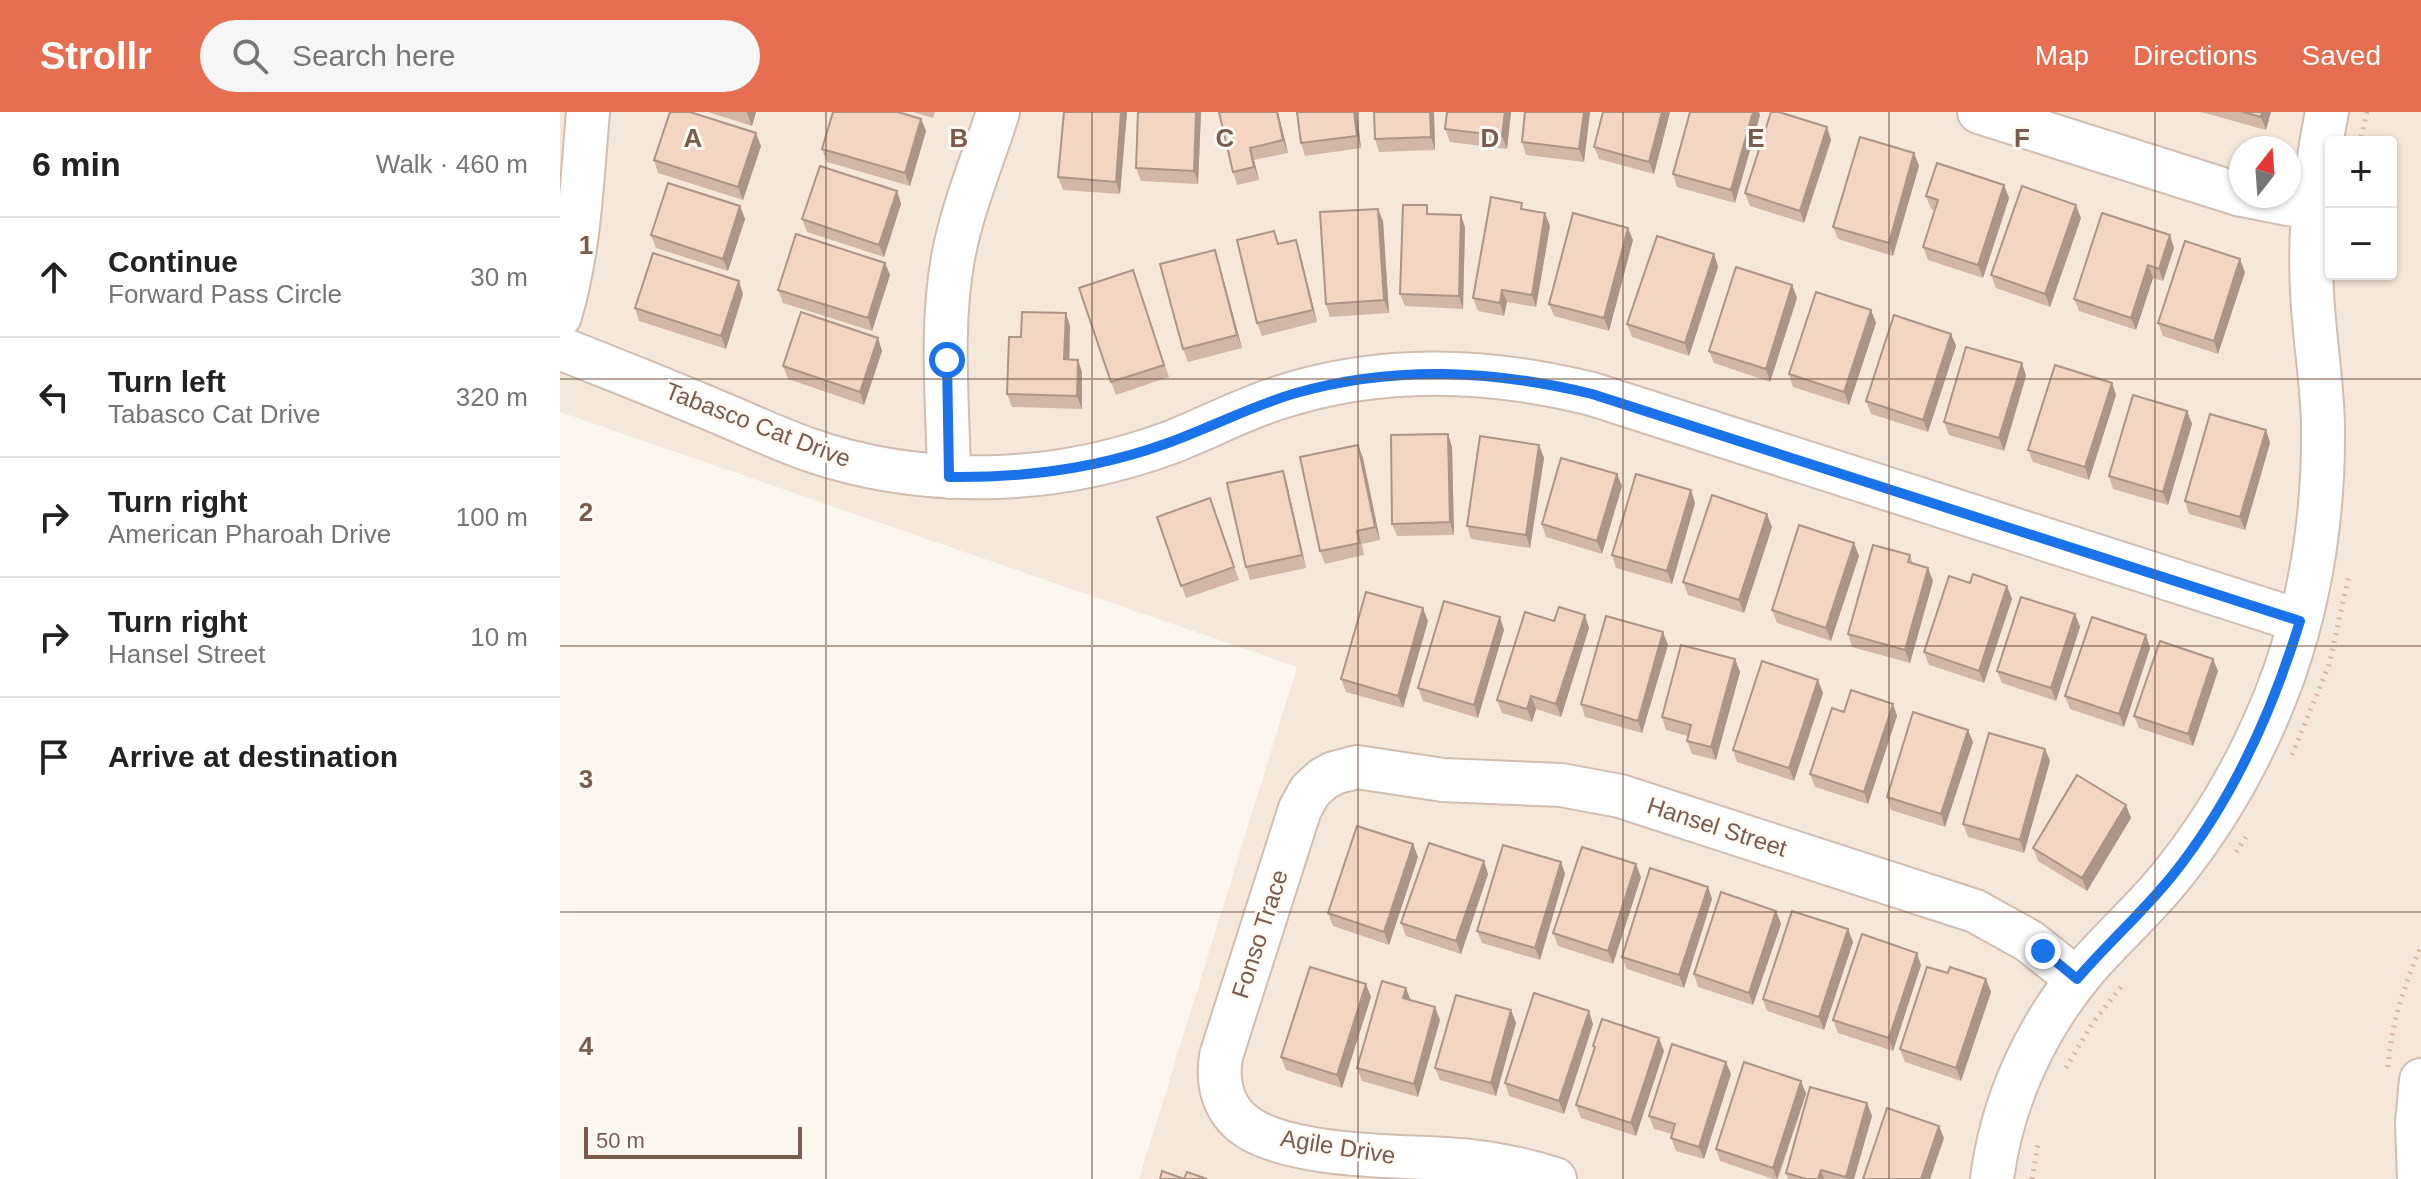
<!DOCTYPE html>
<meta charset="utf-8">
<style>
body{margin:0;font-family:Arial,sans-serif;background:#f6f6f6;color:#222}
.controls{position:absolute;right:24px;top:24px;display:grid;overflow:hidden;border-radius:8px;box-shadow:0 2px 6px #0004}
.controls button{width:72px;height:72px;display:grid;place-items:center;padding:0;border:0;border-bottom:2px solid #e0e0e0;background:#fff;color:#222;font:40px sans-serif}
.compass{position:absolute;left:1669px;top:24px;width:72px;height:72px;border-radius:50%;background:#fff;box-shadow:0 2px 6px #0004;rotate:17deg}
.scale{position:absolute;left:24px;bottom:20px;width:218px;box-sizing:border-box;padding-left:8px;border:4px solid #7a5c4d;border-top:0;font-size:22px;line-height:28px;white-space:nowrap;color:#7a5c4d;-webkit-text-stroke:6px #fffaf3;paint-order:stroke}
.stop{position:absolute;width:24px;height:24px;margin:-18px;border:6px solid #1a73e8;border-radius:50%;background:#fff}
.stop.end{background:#1a73e8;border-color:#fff;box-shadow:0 2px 8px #0008}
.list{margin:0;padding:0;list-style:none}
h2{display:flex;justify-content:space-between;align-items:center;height:104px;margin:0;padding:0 32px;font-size:34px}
h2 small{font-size:26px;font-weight:400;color:#767676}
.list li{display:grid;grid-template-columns:52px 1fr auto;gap:24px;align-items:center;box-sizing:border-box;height:120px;padding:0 32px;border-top:2px solid #e0e0e0}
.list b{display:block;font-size:30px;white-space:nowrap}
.list p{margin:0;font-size:26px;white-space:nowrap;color:#767676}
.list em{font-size:26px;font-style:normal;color:#767676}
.icon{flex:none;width:44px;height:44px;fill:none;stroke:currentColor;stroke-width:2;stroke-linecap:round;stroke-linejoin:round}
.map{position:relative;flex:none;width:1861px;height:1067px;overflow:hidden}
header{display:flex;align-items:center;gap:48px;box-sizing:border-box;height:112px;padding:0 40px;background:#e76f51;color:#fff}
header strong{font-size:38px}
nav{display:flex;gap:44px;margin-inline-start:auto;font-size:28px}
.search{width:560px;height:72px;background:#f6f6f6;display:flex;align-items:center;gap:20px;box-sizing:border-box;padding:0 28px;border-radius:44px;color:#767676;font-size:30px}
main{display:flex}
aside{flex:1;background:#fff}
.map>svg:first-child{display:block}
</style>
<header>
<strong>Strollr</strong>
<div class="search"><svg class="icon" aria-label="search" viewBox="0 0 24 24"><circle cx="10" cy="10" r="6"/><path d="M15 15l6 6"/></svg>Search here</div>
<nav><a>Map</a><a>Directions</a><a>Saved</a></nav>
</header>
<main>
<aside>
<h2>6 min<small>Walk · 460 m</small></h2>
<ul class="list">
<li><svg class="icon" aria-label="ahead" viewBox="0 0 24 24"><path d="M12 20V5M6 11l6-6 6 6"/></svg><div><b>Continue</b><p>Forward Pass Circle</p></div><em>30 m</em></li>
<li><svg class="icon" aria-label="left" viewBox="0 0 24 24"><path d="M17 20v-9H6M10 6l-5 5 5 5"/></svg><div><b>Turn left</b><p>Tabasco Cat Drive</p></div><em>320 m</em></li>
<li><svg class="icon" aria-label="right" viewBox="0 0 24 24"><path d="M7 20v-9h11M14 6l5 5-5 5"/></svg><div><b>Turn right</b><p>American Pharoah Drive</p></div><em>100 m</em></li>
<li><svg class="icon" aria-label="right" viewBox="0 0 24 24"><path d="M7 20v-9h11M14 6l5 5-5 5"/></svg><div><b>Turn right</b><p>Hansel Street</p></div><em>10 m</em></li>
<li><svg class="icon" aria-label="arrive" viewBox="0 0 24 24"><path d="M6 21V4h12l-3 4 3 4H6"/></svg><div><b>Arrive at destination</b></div></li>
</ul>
</aside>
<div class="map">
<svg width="1861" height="1067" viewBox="0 0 1861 1067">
<rect width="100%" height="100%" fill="#fdf6ec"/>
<path fill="#f5e8da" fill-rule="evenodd" d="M 0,0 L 1861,0 L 1861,1067 L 579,1067 L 737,555 L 0,300 ZM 1771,30 L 1831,30 L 1831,162 L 1771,162 ZM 1681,36 L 1729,36 L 1729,84 L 1681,84 Z"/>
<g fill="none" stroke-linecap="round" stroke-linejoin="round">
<g stroke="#d1beb0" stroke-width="46">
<path id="minor" d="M 1419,0 L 1681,83
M 1687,84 L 1753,97
M 0,204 C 20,137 22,68 28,0
M 0,236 C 47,255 94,273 141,293 C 176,307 211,324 247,337 C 307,358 374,367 438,365 C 496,363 554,351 609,331 C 645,317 679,299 715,287 C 819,252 927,256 1032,282 L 1740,509
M 389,365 C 388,293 380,217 393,146 C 402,96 423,48 438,0
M 995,1067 C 960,1056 924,1049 886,1047 C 834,1044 723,1045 682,1011 C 662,994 657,969 661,944 L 740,697 L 750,679 L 763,667 L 774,661 L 797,655 L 883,668 L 1001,673 L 1060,684 L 1415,799 L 1469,829 L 1517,867
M 1432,1067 C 1442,989 1476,915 1527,855 C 1555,823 1587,795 1613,762 C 1661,702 1698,634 1724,562 C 1752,482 1764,397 1763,313 C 1762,268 1754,224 1752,180 C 1749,120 1755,59 1767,0
M 1859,1067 L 1857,1011 L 1861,968"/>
</g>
<path stroke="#d9b8a5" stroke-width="5" stroke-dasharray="2 6" stroke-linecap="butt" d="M 1801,25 L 1807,0
M 1732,643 L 1769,553 L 1789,463
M 1676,740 L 1688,722
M 1828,955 C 1831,913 1844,873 1861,834
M 1506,956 L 1532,912 L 1561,875
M 1472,1067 L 1478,1032"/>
<use href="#minor" stroke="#fff" stroke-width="42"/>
</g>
<path fill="#d1b7a8" d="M 148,0 L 196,0 L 192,14 Z
M 353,0 L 375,0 L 373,6 Z
M 504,0 L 567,0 L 560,82 L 503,78 L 498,65 Z
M 641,0 L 638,72 L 581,69 L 576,56 Z
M 659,0 L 718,0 L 728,41 L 694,48 L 699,68 L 677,73 L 673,60 Z
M 737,0 L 797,0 L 801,36 L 745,44 L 741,31 Z
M 814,0 L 874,0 L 875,38 L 819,40 L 815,27 Z
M 951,0 L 947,37 L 890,30 L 885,17 Z
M 1030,0 L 1024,50 L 966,43 L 962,30 Z
M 1043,0 L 1110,0 L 1094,62 L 1039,47 L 1034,35 Z
M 1641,0 L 1711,0 L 1706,18 Z
M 1200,3 L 1175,91 L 1117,75 L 1113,62 Z
M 361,7 L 366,19 L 350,74 L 267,50 L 262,37 Z
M 1267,15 L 1271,28 L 1244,111 L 1190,94 L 1185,81 Z
M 201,34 L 183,88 L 98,61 L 94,48 Z
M 1354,41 L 1359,54 L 1333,144 L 1278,127 L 1273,115 Z
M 1444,73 L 1449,86 L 1423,166 L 1368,148 L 1363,135 L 1375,99 L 1371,97 L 1366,84 Z
M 337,79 L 341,92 L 324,145 L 247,120 L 242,107 Z
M 180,94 L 185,107 L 168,159 L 96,136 L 91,123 Z
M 964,97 L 990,114 L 976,195 L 947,190 L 944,204 L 918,199 L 913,186 Z
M 870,102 L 905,115 L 903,197 L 845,194 L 840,182 Z
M 1521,106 L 1490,195 L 1436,176 L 1431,163 Z
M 823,109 L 829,201 L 770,205 L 766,192 Z
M 736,128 L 740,141 L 757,210 L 702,224 L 697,211 L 719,132 Z
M 1073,128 L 1049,219 L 994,204 L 989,192 Z
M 1614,136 L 1603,169 L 1593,166 L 1576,218 L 1519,199 L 1514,187 Z
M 1154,142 L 1158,155 L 1129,244 L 1072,225 L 1067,212 Z
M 325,151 L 330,163 L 312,219 L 223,191 L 218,178 Z
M 659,151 L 682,236 L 628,250 L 623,237 Z
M 573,158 L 609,265 L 556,283 L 551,270 Z
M 1685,160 L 1658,242 L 1603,224 L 1598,211 Z
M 1232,173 L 1237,186 L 1210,270 L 1154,251 L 1149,239 Z
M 183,182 L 166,237 L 79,209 L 75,196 Z
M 1311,198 L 1316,211 L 1289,293 L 1233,275 L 1229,262 Z
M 510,214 L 509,248 L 522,260 L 522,297 L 452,295 L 447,282 L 461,225 Z
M 1391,222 L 1396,234 L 1368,320 L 1311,302 L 1306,289 Z
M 318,226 L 322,239 L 304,293 L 228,267 L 223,254 Z
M 1462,251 L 1466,264 L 1444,339 L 1389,323 L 1384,310 Z
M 1552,271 L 1556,283 L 1529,368 L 1473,350 L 1468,338 Z
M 1627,299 L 1632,312 L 1608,393 L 1553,377 L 1549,364 Z
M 1706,318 L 1710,331 L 1685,418 L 1629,402 L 1625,389 Z
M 979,333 L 984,346 L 970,436 L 911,427 L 907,414 Z
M 892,335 L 894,423 L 837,424 L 832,412 Z
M 803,346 L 820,428 L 802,432 L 804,443 L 765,452 L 760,439 Z
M 1057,362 L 1062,374 L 1042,442 L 986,425 L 982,412 Z
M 727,372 L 746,456 L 690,468 L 686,455 Z
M 1131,378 L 1135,391 L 1112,472 L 1056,456 L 1052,443 Z
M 650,386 L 679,468 L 626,486 L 597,405 Z
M 1212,415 L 1184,501 L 1128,483 L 1123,470 Z
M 1294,431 L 1299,444 L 1271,529 L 1217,511 L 1212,498 Z
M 1350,443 L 1353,452 L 1368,456 L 1373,469 L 1350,551 L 1292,535 L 1288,522 Z
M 1410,471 L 1447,474 L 1452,487 L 1424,571 L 1369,553 L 1364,540 Z
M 1515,502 L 1520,515 L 1496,589 L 1442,571 L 1437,559 Z
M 868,509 L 843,596 L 786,580 L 781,567 Z
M 994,509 L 1029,516 L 1001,605 L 976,597 L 972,610 L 942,601 L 937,588 Z
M 944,518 L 918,606 L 863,589 L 858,576 Z
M 1103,520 L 1108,533 L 1082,621 L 1025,605 L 1021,592 Z
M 1586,523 L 1590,536 L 1564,615 L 1510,597 L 1505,584 Z
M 1175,547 L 1180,560 L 1156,648 L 1132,642 L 1127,629 L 1128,624 L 1106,618 L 1102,605 Z
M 1653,547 L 1658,559 L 1633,634 L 1579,616 L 1574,604 Z
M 1263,581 L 1234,669 L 1177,650 L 1173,638 Z
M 1333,592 L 1337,604 L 1308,692 L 1255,675 L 1250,662 Z
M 1408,618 L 1413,630 L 1385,715 L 1331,698 L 1327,685 Z
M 1485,637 L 1490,649 L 1464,741 L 1408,725 L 1403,712 Z
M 1566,693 L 1571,706 L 1527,779 L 1478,749 L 1473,736 Z
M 853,732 L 858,745 L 829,833 L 773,814 L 768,801 Z
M 1001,750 L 1005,762 L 980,848 L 922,831 L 917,819 Z
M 928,762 L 901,842 L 846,824 L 841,811 Z
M 1081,765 L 1053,852 L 998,834 L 993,821 Z
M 1148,775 L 1152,787 L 1124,876 L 1067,857 L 1062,845 Z
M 1216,799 L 1221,812 L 1193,893 L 1138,875 L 1134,862 Z
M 1288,817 L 1293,830 L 1264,918 L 1207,899 L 1203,887 Z
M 1361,853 L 1333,939 L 1278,921 L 1273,908 Z
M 1388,861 L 1426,867 L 1431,880 L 1401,969 L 1345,950 L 1340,937 Z
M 846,876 L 850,888 L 880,908 L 858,985 L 802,969 L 797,956 Z
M 811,885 L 782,976 L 726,958 L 721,945 Z
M 951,898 L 956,911 L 936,984 L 880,968 L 875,956 Z
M 1033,912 L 1004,1002 L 949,984 L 945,971 Z
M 1033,934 L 1104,939 L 1076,1024 L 1021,1006 L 1016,993 L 1034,938 Z
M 1171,962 L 1144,1047 L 1116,1039 L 1111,1026 L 1112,1022 L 1094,1017 L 1089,1004 Z
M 1241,969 L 1246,982 L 1218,1067 L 1213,1067 L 1160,1049 L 1156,1037 Z
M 1307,991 L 1312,1004 L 1294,1067 L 1228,1067 L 1226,1061 Z"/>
<path fill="#aa9588" d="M 187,0 L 196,0 L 192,14 L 187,1 Z
M 561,0 L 567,0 L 560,82 L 556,70 Z
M 636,0 L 641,0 L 638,72 L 634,59 Z
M 717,0 L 718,0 L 728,41 L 723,28 Z
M 794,0 L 797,0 L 801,36 L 797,24 Z
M 870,0 L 874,0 L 875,38 L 871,25 Z
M 945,0 L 951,0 L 947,37 L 942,24 Z
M 1024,0 L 1030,0 L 1024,50 L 1019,37 Z
M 1102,0 L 1110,0 L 1094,62 L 1089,50 Z
M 1193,0 L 1199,0 L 1200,3 L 1175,91 L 1171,78 Z
M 1702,0 L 1711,0 L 1706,18 L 1701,5 Z
M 361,7 L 366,19 L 350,74 L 345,61 Z
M 1267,15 L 1271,28 L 1244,111 L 1240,99 Z
M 196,21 L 201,34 L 183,88 L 178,75 Z
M 690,36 L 694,48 L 699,68 L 694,55 Z
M 1354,41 L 1359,54 L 1333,144 L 1329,131 Z
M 1444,73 L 1449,86 L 1423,166 L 1418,153 Z
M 337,79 L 341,92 L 324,145 L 319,133 Z
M 1516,93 L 1521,106 L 1490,195 L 1485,182 Z
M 180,94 L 185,107 L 168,159 L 163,147 Z
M 818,97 L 823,109 L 829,201 L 824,188 Z
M 985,101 L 990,114 L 976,195 L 972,183 Z
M 901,103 L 905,115 L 903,197 L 899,184 Z
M 1068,116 L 1073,128 L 1049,219 L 1044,206 Z
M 1610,123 L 1614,136 L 1603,169 L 1599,157 Z
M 736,128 L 740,141 L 757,210 L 753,198 Z
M 655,138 L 659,151 L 682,236 L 677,223 Z
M 1154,142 L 1158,155 L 1129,244 L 1125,231 Z
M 1680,147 L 1685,160 L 1658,242 L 1654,229 Z
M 325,151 L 330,163 L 312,219 L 308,206 Z
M 1588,153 L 1593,166 L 1576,218 L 1571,206 Z
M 179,169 L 183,182 L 166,237 L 161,224 Z
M 1232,173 L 1237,186 L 1210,270 L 1206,257 Z
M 942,178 L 947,190 L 944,204 L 940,191 Z
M 1311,198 L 1316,211 L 1289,293 L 1284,280 Z
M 506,201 L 510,214 L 509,260 L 504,247 Z
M 1391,222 L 1396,234 L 1368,320 L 1363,308 Z
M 318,226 L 322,239 L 304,293 L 300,280 Z
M 518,248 L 522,260 L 522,297 L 517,284 Z
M 1462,251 L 1466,264 L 1444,339 L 1439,326 Z
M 1552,271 L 1556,283 L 1529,368 L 1525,355 Z
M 1627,299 L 1632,312 L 1608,393 L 1603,380 Z
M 1706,318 L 1710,331 L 1685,418 L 1680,405 Z
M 888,322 L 892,335 L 894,423 L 890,410 Z
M 798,333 L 803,346 L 820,428 L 815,415 Z
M 979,333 L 984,346 L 970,436 L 966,423 Z
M 723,359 L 727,372 L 746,456 L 742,443 Z
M 1057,362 L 1062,374 L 1042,442 L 1037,429 Z
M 1131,378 L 1135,391 L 1112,472 L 1107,459 Z
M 1207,402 L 1212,415 L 1184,501 L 1179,488 Z
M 1294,431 L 1299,444 L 1271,529 L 1266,516 Z
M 1368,456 L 1373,469 L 1350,551 L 1345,538 Z
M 1447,474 L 1452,487 L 1424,571 L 1419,559 Z
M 863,496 L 868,509 L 843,596 L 838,584 Z
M 1515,502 L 1520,515 L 1496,589 L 1491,576 Z
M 1025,503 L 1029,516 L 1001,605 L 996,592 Z
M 940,505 L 944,518 L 918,606 L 914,593 Z
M 1103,520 L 1108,533 L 1082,621 L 1078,609 Z
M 1586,523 L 1590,536 L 1564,615 L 1559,602 Z
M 1175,547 L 1180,560 L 1156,648 L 1151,635 Z
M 1653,547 L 1658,559 L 1633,634 L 1628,622 Z
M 1258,568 L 1263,581 L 1234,669 L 1229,656 Z
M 971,584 L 976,597 L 972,610 L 967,597 Z
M 1333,592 L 1337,604 L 1308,692 L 1304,680 Z
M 1408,618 L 1413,630 L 1385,715 L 1381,702 Z
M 1485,637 L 1490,649 L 1464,741 L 1460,728 Z
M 1566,693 L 1571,706 L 1527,779 L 1522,766 Z
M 853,732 L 858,745 L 829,833 L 824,820 Z
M 924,749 L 928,762 L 901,842 L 896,829 Z
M 1001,750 L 1005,762 L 980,848 L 975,836 Z
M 1076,752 L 1081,765 L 1053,852 L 1048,839 Z
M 1148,775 L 1152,787 L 1124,876 L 1119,863 Z
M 1216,799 L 1221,812 L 1193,893 L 1189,881 Z
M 1288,817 L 1293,830 L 1264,918 L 1259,905 Z
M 1357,841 L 1361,853 L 1333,939 L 1329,926 Z
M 1426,867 L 1431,880 L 1401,969 L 1396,956 Z
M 806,872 L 811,885 L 782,976 L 777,963 Z
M 846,876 L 851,889 L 843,886 Z
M 875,895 L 880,908 L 858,985 L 854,972 Z
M 951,898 L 956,911 L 936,984 L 931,971 Z
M 1029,899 L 1033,912 L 1004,1002 L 999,989 Z
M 1099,926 L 1104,939 L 1076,1024 L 1071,1011 Z
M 1166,950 L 1171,962 L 1144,1047 L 1139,1035 Z
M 1241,969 L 1246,982 L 1217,1067 L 1213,1056 Z
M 1307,991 L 1312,1004 L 1294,1067 L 1287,1067 L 1286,1065 Z
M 1379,1014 L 1384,1026 L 1370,1067 L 1361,1067 Z
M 1261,1058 L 1264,1067 L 1258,1067 Z"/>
<path fill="#f3d5c3" stroke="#aa9588" stroke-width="2" d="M 110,0 L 130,0 L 196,21 L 178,75 L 94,48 Z
M 273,0 L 338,0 L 361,7 L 345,61 L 262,37 Z
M 504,0 L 561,0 L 556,70 L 498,65 Z
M 578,0 L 636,0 L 634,59 L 576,56 Z
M 659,0 L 717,0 L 723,28 L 690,36 L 694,55 L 673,60 Z
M 737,0 L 794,0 L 797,24 L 741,31 Z
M 814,0 L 870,0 L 871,25 L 815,27 Z
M 887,0 L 945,0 L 942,24 L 885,17 Z
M 965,0 L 1024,0 L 1019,37 L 962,30 Z
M 1043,0 L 1102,0 L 1089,50 L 1034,35 Z
M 1130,0 L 1193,0 L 1171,78 L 1113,62 Z
M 1211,0 L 1219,0 L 1267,15 L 1240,99 L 1185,81 Z
M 1683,0 L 1702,0 L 1701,5 Z
M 1300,25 L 1354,41 L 1329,131 L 1273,115 Z
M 1377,51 L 1444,73 L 1418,153 L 1363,135 L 1378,88 L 1366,84 Z
M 260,54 L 337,79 L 319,133 L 242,107 Z
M 108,71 L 180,94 L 163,147 L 91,123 Z
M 1462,74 L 1516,93 L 1485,182 L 1431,163 Z
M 931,85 L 962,91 L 961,97 L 985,101 L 972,183 L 942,178 L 940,191 L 913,186 Z
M 843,93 L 867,93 L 867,102 L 901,103 L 899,184 L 840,182 Z
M 818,97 L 824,188 L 766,192 L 760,100 Z
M 1013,101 L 1068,116 L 1044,206 L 989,192 Z
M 1542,101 L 1610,123 L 1599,157 L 1588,153 L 1571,206 L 1514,187 Z
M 714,119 L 718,132 L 736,128 L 753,198 L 697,211 L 677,128 Z
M 236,122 L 325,151 L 308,206 L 218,178 Z
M 1097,124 L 1154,142 L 1125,231 L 1067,212 Z
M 1625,129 L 1680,147 L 1654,229 L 1598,211 Z
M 655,138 L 677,223 L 623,237 L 600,152 Z
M 93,141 L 179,169 L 161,224 L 75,196 Z
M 1176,155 L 1232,173 L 1206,257 L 1149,239 Z
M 573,158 L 604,253 L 551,270 L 519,176 Z
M 1256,180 L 1311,198 L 1284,280 L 1229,262 Z
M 241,200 L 318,226 L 300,280 L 223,254 Z
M 462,200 L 506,201 L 504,247 L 518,248 L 517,284 L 447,282 L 449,225 L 461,225 Z
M 1334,203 L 1391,222 L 1363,308 L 1306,289 Z
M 1406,235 L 1462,251 L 1439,326 L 1384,310 Z
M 1495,253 L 1552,271 L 1525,355 L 1468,338 Z
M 1573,283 L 1627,299 L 1603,380 L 1549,364 Z
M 1650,302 L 1706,318 L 1680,405 L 1625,389 Z
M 888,322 L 890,410 L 832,412 L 831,323 Z
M 920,324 L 979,333 L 966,423 L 907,414 Z
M 798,333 L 815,415 L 797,419 L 800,431 L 760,439 L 740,345 Z
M 1001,346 L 1057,362 L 1037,429 L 982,412 Z
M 723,359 L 742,443 L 686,455 L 667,371 Z
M 1076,362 L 1131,378 L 1107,459 L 1052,443 Z
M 1152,383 L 1207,402 L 1179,488 L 1123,470 Z
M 650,386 L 674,455 L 621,474 L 597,405 Z
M 1239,413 L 1294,431 L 1266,516 L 1212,498 Z
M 1313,433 L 1350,443 L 1348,450 L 1368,456 L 1345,538 L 1288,522 Z
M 1413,462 L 1447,474 L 1419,559 L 1364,540 L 1389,464 L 1410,471 Z
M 806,480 L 863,496 L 838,584 L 781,567 Z
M 1461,485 L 1515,502 L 1491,576 L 1437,559 Z
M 884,489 L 940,505 L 914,593 L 858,576 Z
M 999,495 L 1025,503 L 996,592 L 971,584 L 967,597 L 937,588 L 965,500 L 994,509 Z
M 1046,504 L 1103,520 L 1078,609 L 1021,592 Z
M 1532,505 L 1586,523 L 1559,602 L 1505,584 Z
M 1600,529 L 1653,547 L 1628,622 L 1574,604 Z
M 1121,533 L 1175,547 L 1151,635 L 1127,629 L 1131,613 L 1102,605 Z
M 1202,549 L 1258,568 L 1229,656 L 1173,638 Z
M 1291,578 L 1333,592 L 1304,680 L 1250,662 L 1272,596 L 1284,600 Z
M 1353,600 L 1408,618 L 1381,702 L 1327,685 Z
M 1429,621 L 1485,637 L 1460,728 L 1403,712 Z
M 1517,663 L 1566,693 L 1522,766 L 1473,736 Z
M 797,714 L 853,732 L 824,820 L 768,801 Z
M 869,731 L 924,749 L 896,829 L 841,811 Z
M 943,733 L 1001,750 L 975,836 L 917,819 Z
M 1022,735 L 1076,752 L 1048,839 L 993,821 Z
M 1090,756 L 1148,775 L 1119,863 L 1062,845 Z
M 1161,780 L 1216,799 L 1189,881 L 1134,862 Z
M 1232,799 L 1288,817 L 1259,905 L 1203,887 Z
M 1302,822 L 1357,841 L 1329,926 L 1273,908 Z
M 750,855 L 806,872 L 777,963 L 721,945 Z
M 1367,855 L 1388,861 L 1390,855 L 1426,867 L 1396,956 L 1340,937 Z
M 822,869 L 846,876 L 843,886 L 875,895 L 854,972 L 797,956 Z
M 974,881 L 1029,899 L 999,989 L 945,971 Z
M 896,883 L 951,898 L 931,971 L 875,956 Z
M 1042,907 L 1099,926 L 1071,1011 L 1016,993 L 1035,935 L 1033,934 Z
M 1112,932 L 1166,950 L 1139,1035 L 1111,1026 L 1115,1012 L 1089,1004 Z
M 1184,950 L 1241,969 L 1213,1056 L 1156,1037 Z
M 1250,975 L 1307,991 L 1286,1065 L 1261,1058 L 1258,1067 L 1246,1067 L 1226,1061 Z
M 1327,996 L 1379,1014 L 1361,1067 L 1303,1067 Z
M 602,1059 L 624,1067 L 627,1060 L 647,1067 L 600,1067 Z"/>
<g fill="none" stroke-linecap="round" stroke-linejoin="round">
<path stroke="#1a73e8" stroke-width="10" d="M 387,248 L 389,365 C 464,366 535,357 605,332 C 650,316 691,294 736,281 C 835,253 933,258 1032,282 L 1740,509 C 1712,601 1673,688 1612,764 C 1583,800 1548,831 1517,867 L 1483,839"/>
</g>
<path fill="none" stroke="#7a5c4d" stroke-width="2" stroke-opacity="0.55" d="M 266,0 L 266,1067M 532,0 L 532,1067M 798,0 L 798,1067M 1063,0 L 1063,1067M 1329,0 L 1329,1067M 1595,0 L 1595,1067M 0,267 L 1861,267M 0,534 L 1861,534M 0,800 L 1861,800"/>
<g text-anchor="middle" stroke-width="6" stroke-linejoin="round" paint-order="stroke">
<g font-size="24" fill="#7a5c4d" stroke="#fffaf3">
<text transform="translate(198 313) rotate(21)" y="8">Tabasco Cat Drive</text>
<text transform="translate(1157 715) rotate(18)" y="8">Hansel Street</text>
<text transform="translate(700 822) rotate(-72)" y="8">Fonso Trace</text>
<text transform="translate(778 1035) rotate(9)" y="8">Agile Drive</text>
</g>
</g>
<g font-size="26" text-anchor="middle" font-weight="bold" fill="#7a5c4d" stroke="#fffaf3" stroke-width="6" stroke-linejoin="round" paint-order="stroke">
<text x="133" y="35">A</text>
<text x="399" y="35">B</text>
<text x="665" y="35">C</text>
<text x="930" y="35">D</text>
<text x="1196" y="35">E</text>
<text x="1462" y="35">F</text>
<text x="26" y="142">1</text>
<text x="26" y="409">2</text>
<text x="26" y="676">3</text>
<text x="26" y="943">4</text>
</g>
</svg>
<div class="controls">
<button>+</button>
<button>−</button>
</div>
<svg class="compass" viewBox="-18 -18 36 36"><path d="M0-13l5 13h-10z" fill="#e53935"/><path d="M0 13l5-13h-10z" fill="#767676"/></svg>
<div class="scale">50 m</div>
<div class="stop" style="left:387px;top:248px"></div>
<div class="stop end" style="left:1483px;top:839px"></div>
</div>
</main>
